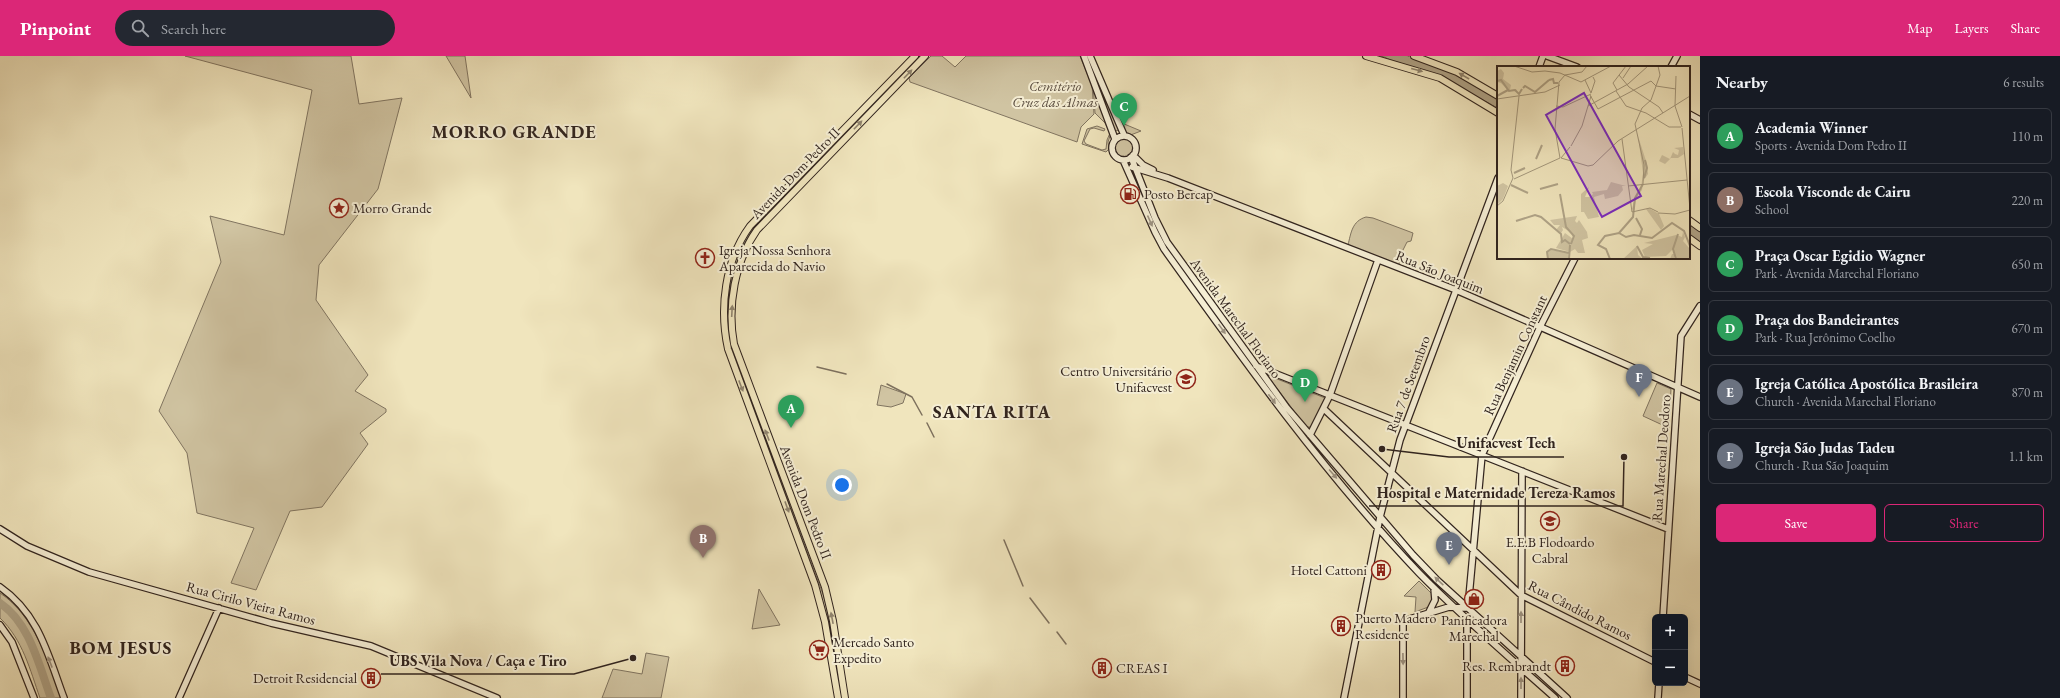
<!DOCTYPE html>
<meta charset="utf-8">
<style>
body{margin:0;font-family:"EB Garamond",serif;background:#242831;color:#f1f3f6}
.controls{position:absolute;right:12px;bottom:12px;display:grid;overflow:hidden;border-radius:6px;box-shadow:0 4px 16px #0002}
.controls button{width:36px;height:36px;display:grid;place-items:center;padding:0;border:0;border-bottom:1px solid #363941;background:#171b24;color:#f1f3f6;font:20px sans-serif}
.you{position:absolute;left:842px;top:429px;width:14px;height:14px;margin:-10px;border:3px solid #fff;border-radius:50%;background:#1a73e8;box-shadow:0 0 0 6px #1a73e833}
.badge{display:grid;place-items:center;width:26px;height:26px;border-radius:50%;background:#db2777;color:#fff;font-size:13px;font-weight:700}
.pin{position:absolute;translate:-50% -33px;filter:drop-shadow(0 1px 2px #0008)}
.pin::after{content:'';position:absolute;top:21px;width:14px;height:12px;background:inherit;clip-path:polygon(0 0,100% 0,50% 100%)}
.list{margin:0;padding:0;list-style:none}
h2{display:flex;justify-content:space-between;align-items:center;height:52px;margin:0;padding:0 16px;font-size:17px}
h2 small{font-size:13px;font-weight:400;color:#9ea1a6}
.list li{display:grid;grid-template-columns:26px 1fr auto;gap:12px;align-items:center;box-sizing:border-box;height:56px;margin:0 8px 8px;padding:0 8px;border:1px solid #363941;border-radius:6px}
.list b{display:block;font-size:15px;white-space:nowrap}
.list p{margin:0;font-size:13px;white-space:nowrap;color:#9ea1a6}
.list em{font-size:13px;font-style:normal;color:#9ea1a6}
.actions{display:flex;gap:8px;padding:12px 16px}
.actions a{flex:1;padding:9px 0;border:1px solid #db2777;border-radius:6px;text-align:center;font-size:14px;color:#db2777}
.actions .main{background:#db2777;color:#fff}
.icon{flex:none;width:22px;height:22px;fill:none;stroke:currentColor;stroke-width:2;stroke-linecap:round;stroke-linejoin:round}
.map{position:relative;flex:none;width:1700px;height:642px;overflow:hidden}
header{display:flex;align-items:center;gap:24px;box-sizing:border-box;height:56px;padding:0 20px;background:#db2777;color:#fff}
header strong{font-size:19px}
nav{display:flex;gap:22px;margin-inline-start:auto;font-size:14px}
.search{width:280px;height:36px;background:#242831;display:flex;align-items:center;gap:10px;box-sizing:border-box;padding:0 14px;border-radius:22px;color:#9ea1a6;font-size:15px}
main{display:flex}
aside{flex:1;background:#171b24}
.map>svg:first-child{display:block}
</style>
<header>
<strong>Pinpoint</strong>
<div class="search"><svg class="icon" aria-label="search" viewBox="0 0 24 24"><circle cx="10" cy="10" r="6"/><path d="M15 15l6 6"/></svg>Search here</div>
<nav><a>Map</a><a>Layers</a><a>Share</a></nav>
</header>
<main>
<div class="map">
<svg width="1700" height="642" viewBox="0 0 1700 642">
<rect width="100%" height="100%" fill="#f0e5bd"/>
<filter id="stains"><feTurbulence type="fractalNoise" baseFrequency=".005" numOctaves="4"/><feColorMatrix values="0 0 0 0 .2 0 0 0 0 .09 0 0 0 0 .02 0 0 0 .5 -.17"/></filter>
<radialGradient id="worn" r=".72"><stop offset=".6" stop-color="#630" stop-opacity="0"/><stop offset="1" stop-color="#630" stop-opacity=".3"/></radialGradient>
<path fill="#d0c4a2" stroke="#807460" d="M 185,0 L 351,0 L 359,48 L 402,42 L 378,133 L 319,209 L 316,244 L 368,319 L 355,335 L 386,353 L 386,356 L 360,377 L 368,388 L 322,451 L 290,455 L 256,534 L 231,527 L 254,472 L 197,457 L 187,397 L 159,355 L 221,206 L 210,160 L 284,179 L 312,34 Z
M 446,0 L 465,0 L 471,42 Z
M 931,0 L 942,0 L 955,11 L 966,0 L 1080,0 L 1092,29 L 1094,58 L 1081,71 L 1077,86 L 910,26 L 909,22 Z
M 1086,0 L 1088,0 L 1119,74 L 1115,75 Z
M 1381,0 L 1407,0 L 1420,4 L 1448,14 L 1498,42 L 1498,52 L 1439,19 Z
M 1093,30 L 1111,77 L 1108,86 L 1109,93 L 1106,96 L 1082,88 L 1087,73 L 1097,70 L 1105,73 L 1104,75 L 1094,72 L 1090,73 L 1084,85 L 1086,88 L 1102,94 L 1106,93 L 1107,84 L 1110,77 L 1105,67 L 1095,57 Z
M 889,34 L 764,163 L 736,218 L 732,285 L 743,323 L 824,541 L 831,571 L 842,642 L 841,642 L 829,571 L 818,529 L 734,303 C 722,259 728,208 755,170 Z
M 1117,65 L 1141,75 L 1128,80 L 1124,79 Z
M1115 92a9 9 0 1 1 18 0a9 9 0 1 1-18 0Z
M 1366,161 L 1373,162 L 1413,177 L 1411,185 L 1407,186 L 1400,200 L 1402,203 L 1398,209 L 1348,189 C 1351,177 1352,165 1366,161 Z
M 1689,167 L 1700,174 L 1700,185 L 1689,178 Z
M 1267,319 L 1325,342 L 1311,371 L 1306,371 Z
M 1657,327 L 1671,333 L 1669,372 L 1643,360 Z
M 881,329 L 906,338 L 903,347 L 891,351 L 877,349 Z
M 1419,525 L 1433,539 L 1431,550 L 1415,556 L 1416,541 L 1404,540 Z
M 759,533 L 780,569 L 752,573 Z
M 0,537 C 35,560 47,605 62,642 L 40,642 C 30,614 23,584 0,562 Z
M 646,597 L 669,601 L 661,642 L 602,642 L 613,613 L 642,618 Z"/>
<g fill="none" stroke-linecap="round" stroke-linejoin="round">
<path stroke="#7d705d" stroke-width="1.5" d="M 817,311 L 846,318
M 887,328 L 912,341 L 922,359
M 927,367 L 934,381
M 1004,484 L 1023,530
M 1030,542 L 1049,567
M 1057,576 L 1066,588"/>
<path stroke="#afa387" stroke-width="8" d="M 1392,0 L 1440,15 L 1498,47
M 1689,174 L 1700,182
M 0,547 C 30,567 39,610 51,642"/>
<g stroke="#31241e" stroke-width="8">
<path id="secondary" d="M 1084,0 L 1115,83
M 1090,0 L 1124,79
M 1547,0 L 1577,11
M 1539,11 L 1543,0
M 1671,11 L 1677,0
M 1689,58 L 1700,64
M1112 92a12 12 0 1 1 24 0a12 12 0 1 1-24 0Z
M 1133,99 L 1143,109 L 1153,114
M 1131,101 L 1155,162 L 1167,186 L 1287,352 L 1413,499 L 1437,524 L 1567,642
M 1123,104 L 1155,176 L 1164,193 C 1244,305 1324,417 1419,517 C 1462,561 1509,601 1555,642
M 1132,111 L 1168,122 L 1456,234 L 1700,341
M 1256,310 L 1668,473
M 1324,353 L 1521,539 L 1655,606
M 1310,379 L 1330,339 L 1378,204
M 0,473 L 27,490 L 89,516 L 271,567 L 371,590 L 497,642
M 0,531 C 39,558 48,599 64,642
M 1468,552 L 1482,399 L 1540,271 L 1575,202
M 1429,556 L 1435,544 L 1434,532
M 1663,561 L 1681,280 L 1700,250
M 0,569 L 12,586 L 34,642
M 1685,621 L 1700,628
M 179,642 L 219,552
M 1344,642 L 1380,461 L 1400,384 L 1498,122
M 1403,642 L 1403,565 L 1449,551 L 1468,552
M 1467,642 L 1467,563
M 1521,642 L 1522,415
M 1658,642 L 1659,627"/>
</g>
<g stroke="#31241e" stroke-width="8">
<path id="primary" d="M 1366,0 L 1440,22 L 1498,57
M 1414,0 L 1457,16 L 1498,40
M 1689,164 L 1700,172
M 1689,182 L 1700,190
M 838,642 L 825,566 L 815,529 L 728,293 C 719,252 725,204 750,170 L 915,0
M 845,642 L 833,565 L 825,531 L 734,288 C 727,250 735,205 757,174 L 925,0"/>
</g>
<use href="#secondary" stroke="#f5eed4" stroke-width="5.5"/>
<use href="#primary" stroke="#f0e5bd" stroke-width="6"/>
</g>
<defs><path id="oneway-solid" d="M-6-.8H1V-3.2L6.5 0L1 3.2V.8H-6Z"/></defs>
<g fill="#90846e">
<use href="#oneway-solid" transform="translate(1417 14) rotate(15)"/>
<use href="#oneway-solid" transform="translate(908 18) rotate(-46)"/>
<use href="#oneway-solid" transform="translate(1464 20) rotate(-150)"/>
<use href="#oneway-solid" transform="translate(858 69) rotate(-46)"/>
<use href="#oneway-solid" transform="translate(732 255) rotate(-87)"/>
<use href="#oneway-solid" transform="translate(741 330) rotate(69)"/>
<use href="#oneway-solid" transform="translate(767 379) rotate(-111)"/>
<use href="#oneway-solid" transform="translate(787 451) rotate(70)"/>
<use href="#oneway-solid" transform="translate(832 562) rotate(-101)"/>
</g>
<g fill="#9d9382">
<use href="#oneway-solid" transform="translate(1150 165) rotate(66)"/>
<use href="#oneway-solid" transform="translate(1222 273) rotate(54)"/>
<use href="#oneway-solid" transform="translate(1272 343) rotate(53)"/>
<use href="#oneway-solid" transform="translate(1333 418) rotate(49)"/>
<use href="#oneway-solid" transform="translate(1439 525) rotate(-137)"/>
<use href="#oneway-solid" transform="translate(1521 561) rotate(-90)"/>
<use href="#oneway-solid" transform="translate(1403 603) rotate(89)"/>
<use href="#oneway-solid" transform="translate(50 606) rotate(-111)"/>
<use href="#oneway-solid" transform="translate(1521 627) rotate(-90)"/>
</g>
<defs>
<g id="fuel-ring" transform="scale(1)"><circle r="9.5" fill="#f5eed4" stroke="#8f2418" stroke-width="1.5"/><path d="M-5.5-6h7V0h2V4h1.3V-2.5L3-4.5l.8-.8L6-3V5H2.5V1h-1V6h-7ZM-4.2-4.7v3.2H.2V-4.7Z" fill="#8f2418"/></g>
<g id="sight-ring" transform="scale(1)"><circle r="9.5" fill="#f5eed4" stroke="#8f2418" stroke-width="1.5"/><path d="M0-6L1.8-2.2L6-1.7L2.9 1.2L3.7 5.4L0 3.3L-3.7 5.4L-2.9 1.2L-6-1.7L-1.8-2.2Z" fill="#8f2418"/></g>
<g id="church-ring" transform="scale(1)"><circle r="9.5" fill="#f5eed4" stroke="#8f2418" stroke-width="1.5"/><path d="M-1.2-6h2.4v3.5h3.3v2.4h-3.3V6h-2.4V-.1h-3.3v-2.4h3.3Z" fill="#8f2418"/></g>
<g id="university-ring" transform="scale(1)"><circle r="9.5" fill="#f5eed4" stroke="#8f2418" stroke-width="1.5"/><path d="M0-5L7-2L0 1L-7-2ZM-4 1L0 2.5L4 1V4Q0 6-4 4Z" fill="#8f2418"/></g>
<g id="school-ring" transform="scale(1)"><circle r="9.5" fill="#f5eed4" stroke="#8f2418" stroke-width="1.5"/><path d="M0-5L7-2L0 1L-7-2ZM-4 1L0 2.5L4 1V4Q0 6-4 4Z" fill="#8f2418"/></g>
<g id="building-ring" transform="scale(1)"><circle r="9.5" fill="#f5eed4" stroke="#8f2418" stroke-width="1.5"/><path d="M-4-6H4V6H1V3H-1V6H-4ZM-2.5-4.3h1.7v1.8h-1.7ZM.8-4.3h1.7v1.8H.8ZM-2.5-1h1.7V.8h-1.7ZM.8-1h1.7V.8H.8Z" fill="#8f2418"/></g>
<g id="shop-ring" transform="scale(1)"><circle r="9.5" fill="#f5eed4" stroke="#8f2418" stroke-width="1.5"/><path d="M-5-2.5h2.3a2.7 3.5 0 0 1 5.4 0H5L5.5 6h-11ZM-1.5-2.5h3a1.5 2.3 0 0 0-3 0Z" fill="#8f2418"/></g>
<g id="supermarket-ring" transform="scale(1)"><circle r="9.5" fill="#f5eed4" stroke="#8f2418" stroke-width="1.5"/><path d="M-6-5.5h2.5l.6 2H6L4.5 2H-2.5L-4.4-4H-6ZM-1.5 3.2a1.3 1.3 0 1 0 .1 0ZM3 3.2a1.3 1.3 0 1 0 .1 0Z" fill="#8f2418"/></g>
</defs>
<g fill-rule="evenodd">
<use href="#fuel-ring" x="1130" y="138"/>
<use href="#sight-ring" x="339" y="152"/>
<use href="#church-ring" x="705" y="202"/>
<use href="#university-ring" x="1186" y="323"/>
<use href="#school-ring" x="1550" y="465"/>
<use href="#building-ring" x="1381" y="514"/>
<use href="#shop-ring" x="1474" y="543"/>
<use href="#building-ring" x="1341" y="570"/>
<use href="#supermarket-ring" x="819" y="594"/>
<use href="#building-ring" x="1565" y="610"/>
<use href="#building-ring" x="1102" y="612"/>
<use href="#building-ring" x="371" y="622"/>
</g>
<g text-anchor="middle" stroke-width="4" stroke-linejoin="round" paint-order="stroke">
<g font-size="14" font-style="italic" fill="#594c3f" stroke="#f5eed4">
<text x="1055" y="35">Cemitério<tspan x="1055" dy="16">Cruz das Almas</tspan></text>
</g>
<g font-size="14" fill="#31241e" stroke="#f5eed4">
<text transform="translate(795 117) rotate(-46)" y="5">Avenida Dom Pedro II</text>
<text transform="translate(1440 216) rotate(22)" y="5">Rua São Joaquim</text>
<text transform="translate(1236 262) rotate(54)" y="5">Avenida Marechal Floriano</text>
<text transform="translate(1515 299) rotate(-65)" y="5">Rua Benjamin Constant</text>
<text transform="translate(1408 328) rotate(-70)" y="5">Rua 7 de Setembro</text>
<text transform="translate(1661 402) rotate(-86)" y="5">Rua Marechal Deodoro</text>
<text transform="translate(806 446) rotate(69)" y="5">Avenida Dom Pedro II</text>
<text transform="translate(251 547) rotate(15)" y="5">Rua Cirilo Vieira Ramos</text>
<text transform="translate(1580 554) rotate(27)" y="5">Rua Cândido Ramos</text>
</g>
<g font-size="14" fill="#31241e" stroke="#f5eed4" text-anchor="start">
<text x="1144" y="143">Posto Bercap</text>
<text x="353" y="157">Morro Grande</text>
<text x="719" y="199">Igreja Nossa Senhora<tspan x="719" dy="16">Aparecida do Navio</tspan></text>
<text x="1172" y="320" text-anchor="end">Centro Universitário<tspan x="1172" dy="16">Unifacvest</tspan></text>
<text x="1550" y="491" text-anchor="middle">E.E.B Flodoardo<tspan x="1550" dy="16">Cabral</tspan></text>
<text x="1367" y="519" text-anchor="end">Hotel Cattoni</text>
<text x="1355" y="567">Puerto Madero<tspan x="1355" dy="16">Residence</tspan></text>
<text x="1474" y="569" text-anchor="middle">Panificadora<tspan x="1474" dy="16">Marechal</tspan></text>
<text x="833" y="591">Mercado Santo<tspan x="833" dy="16">Expedito</tspan></text>
<text x="1551" y="615" text-anchor="end">Res. Rembrandt</text>
<text x="1116" y="617">CREAS I</text>
<text x="357" y="627" text-anchor="end">Detroit Residencial</text>
</g>
<g font-size="18" font-weight="bold" letter-spacing="1" fill="#31241e" stroke="#f5eed4">
<text x="514" y="82">MORRO GRANDE</text>
<text x="992" y="362">SANTA RITA</text>
<text x="121" y="598">BOM JESUS</text>
</g>
</g>
<g transform="translate(1497 10)">
<rect width="193" height="193" fill="#f0e5bd"/>
<path d="M 4,3 L 7,7 L 6,13 L 14,19 L 13,24 L 19,23 L 20,25 L 12,25 L 4,17 L 0,16 L 0,5 ZM 141,70 L 150,98 L 151,108 L 146,115 L 145,124 L 139,132 L 137,145 L 135,143 L 138,131 L 144,122 L 146,107 ZM 186,81 L 187,88 L 181,92 L 174,92 L 168,98 L 162,95 L 165,89 L 173,93 L 176,86 L 178,88 L 181,89 L 182,84 L 177,82 ZM 114,116 L 129,120 L 125,120 L 126,124 L 121,130 L 108,133 L 107,128 L 97,131 L 102,151 L 91,153 L 87,146 L 84,146 L 84,128 L 92,121 L 88,131 L 93,131 L 96,128 L 95,126 L 110,124 ZM 6,117 L 11,120 L 6,133 L 0,139 L 0,120 ZM 152,142 L 162,148 L 167,160 L 164,164 L 149,143 ZM 80,150 L 78,155 L 80,157 L 82,154 L 90,166 L 91,172 L 85,174 L 88,187 L 81,187 L 78,183 L 73,186 L 59,182 L 68,167 L 76,173 L 75,167 L 65,161 L 66,164 L 64,167 L 59,164 L 63,159 L 57,159 L 53,154 ZM 186,166 L 188,171 L 186,175 L 193,183 L 193,193 L 179,193 L 178,189 L 177,193 L 173,193 L 175,188 L 178,188 L 176,183 L 169,190 L 148,191 L 145,184 L 156,178 L 147,177 L 179,169 L 185,171 ZM 140,180 L 141,189 L 146,193 L 126,193 ZM 54,184 L 71,187 L 72,193 L 51,193 L 51,186 Z" fill="#d0c4a2"/>
<path fill="none" stroke="#afa387" stroke-width="2" d="M 52,14 L 56,13 L 57,17 L 61,17M 0,15 L 4,14 L 12,25 L 18,24 L 22,28 L 25,23M 26,22 L 28,20 L 38,26 L 52,14M 0,30 L 11,24M 39,93 L 45,79M 17,107 L 28,102M 147,112 L 150,102 L 148,94M 14,119 L 31,127M 43,123 L 61,118M 63,128 L 69,161 L 77,170 L 74,178M 139,152 L 145,163 L 143,169M 19,155 L 38,149 L 44,151 L 64,168 L 65,176 L 68,174 L 73,178M 122,167 L 136,151 L 138,132 L 146,118M 140,180 L 146,191 L 153,192M 51,193 L 50,186 L 54,183 L 72,187M 72,193 L 73,179M 113,193 L 109,183 L 101,179 L 108,170 L 122,167 L 129,171 L 137,169 L 155,172 L 175,157 L 187,165 L 193,180M 179,193 L 176,183 L 181,168"/>
<path fill="none" stroke="#a4987d" stroke-width="1" d="M 17,0 L 35,6 L 48,5 L 63,7 L 84,16 L 114,0M 122,9 L 132,21 L 162,41 L 166,47M 179,10 L 178,40 L 185,61M 126,12 L 134,0M 88,14 L 94,27M 120,24 L 116,17 L 129,0M 119,25 L 129,40 L 149,47 L 172,61 L 184,61M 94,27 L 98,15 L 96,11M 93,29 L 101,43 L 154,15 L 159,20 L 179,23M 0,33 L 48,26 L 63,19M 59,40 L 66,41 L 94,28M 91,40 L 131,18 L 151,0M 185,62 L 193,143M 125,73 L 135,146 L 153,142 L 161,146M 74,80 L 85,60 L 94,30M 73,81 L 64,92 L 91,100 L 96,99 L 121,75 L 193,30M 63,92 L 58,63 L 62,16 L 68,9 L 85,6 L 90,0M 16,112 L 14,104 L 22,30M 17,113 L 63,92M 146,118 L 147,99 L 138,58 L 145,42 L 154,34 L 163,9 L 161,0M 131,120 L 190,114M 0,140 L 6,135 L 16,112M 161,147 L 178,148 L 193,144"/>
<path fill="#7b2cbf" fill-opacity="0.15" stroke="#7b2cbf" stroke-width="2" d="M 87,27 L 144,130 L 105,151 L 49,49 Z"/>
<rect width="193" height="193" fill="none" stroke="#31241e" stroke-width="2"/>
</g>
<path fill="none" stroke="#31241e" stroke-width="1.5" d="M1382 393L1449 401H1564M1624 401L1623 450H1369M633 602L574 618H381"/>
<g fill="#31241e" stroke="#f5eed4" stroke-width="1.5">
<circle cx="1382" cy="393" r="4"/>
<circle cx="1624" cy="401" r="4"/>
<circle cx="633" cy="602" r="4"/>
</g>
<g font-size="15" text-anchor="middle" font-weight="bold" fill="#31241e" stroke="#f5eed4" stroke-width="4" stroke-linejoin="round" paint-order="stroke">
<text x="1506" y="392">Unifacvest Tech</text>
<text x="1496" y="442">Hospital e Maternidade Tereza Ramos</text>
<text x="478" y="610">UBS Vila Nova / Caça e Tiro</text>
</g>
<rect width="100%" height="100%" filter="url(#stains)"/>
<rect width="100%" height="100%" fill="url(#worn)"/>
</svg>
<div class="controls">
<button>+</button>
<button>−</button>
</div>
<div class="you"></div>
<div class="pin badge" style="left:791px;top:372px;background:#2e9e5b">A</div>
<div class="pin badge" style="left:703px;top:502px;background:#8d6e63">B</div>
<div class="pin badge" style="left:1124px;top:70px;background:#2e9e5b">C</div>
<div class="pin badge" style="left:1305px;top:346px;background:#2e9e5b">D</div>
<div class="pin badge" style="left:1449px;top:509px;background:#6b7280">E</div>
<div class="pin badge" style="left:1639px;top:341px;background:#6b7280">F</div>
</div>
<aside>
<h2>Nearby<small>6 results</small></h2>
<ul class="list">
<li><span class="badge" style="background:#2e9e5b">A</span><div><b>Academia Winner</b><p>Sports · Avenida Dom Pedro II</p></div><em>110 m</em></li>
<li><span class="badge" style="background:#8d6e63">B</span><div><b>Escola Visconde de Cairu</b><p>School</p></div><em>220 m</em></li>
<li><span class="badge" style="background:#2e9e5b">C</span><div><b>Praça Oscar Egidio Wagner</b><p>Park · Avenida Marechal Floriano</p></div><em>650 m</em></li>
<li><span class="badge" style="background:#2e9e5b">D</span><div><b>Praça dos Bandeirantes</b><p>Park · Rua Jerônimo Coelho</p></div><em>670 m</em></li>
<li><span class="badge" style="background:#6b7280">E</span><div><b>Igreja Católica Apostólica Brasileira</b><p>Church · Avenida Marechal Floriano</p></div><em>870 m</em></li>
<li><span class="badge" style="background:#6b7280">F</span><div><b>Igreja São Judas Tadeu</b><p>Church · Rua São Joaquim</p></div><em>1.1 km</em></li>
</ul>
<div class="actions"><a class="main">Save</a><a>Share</a></div>
</aside>
</main>
